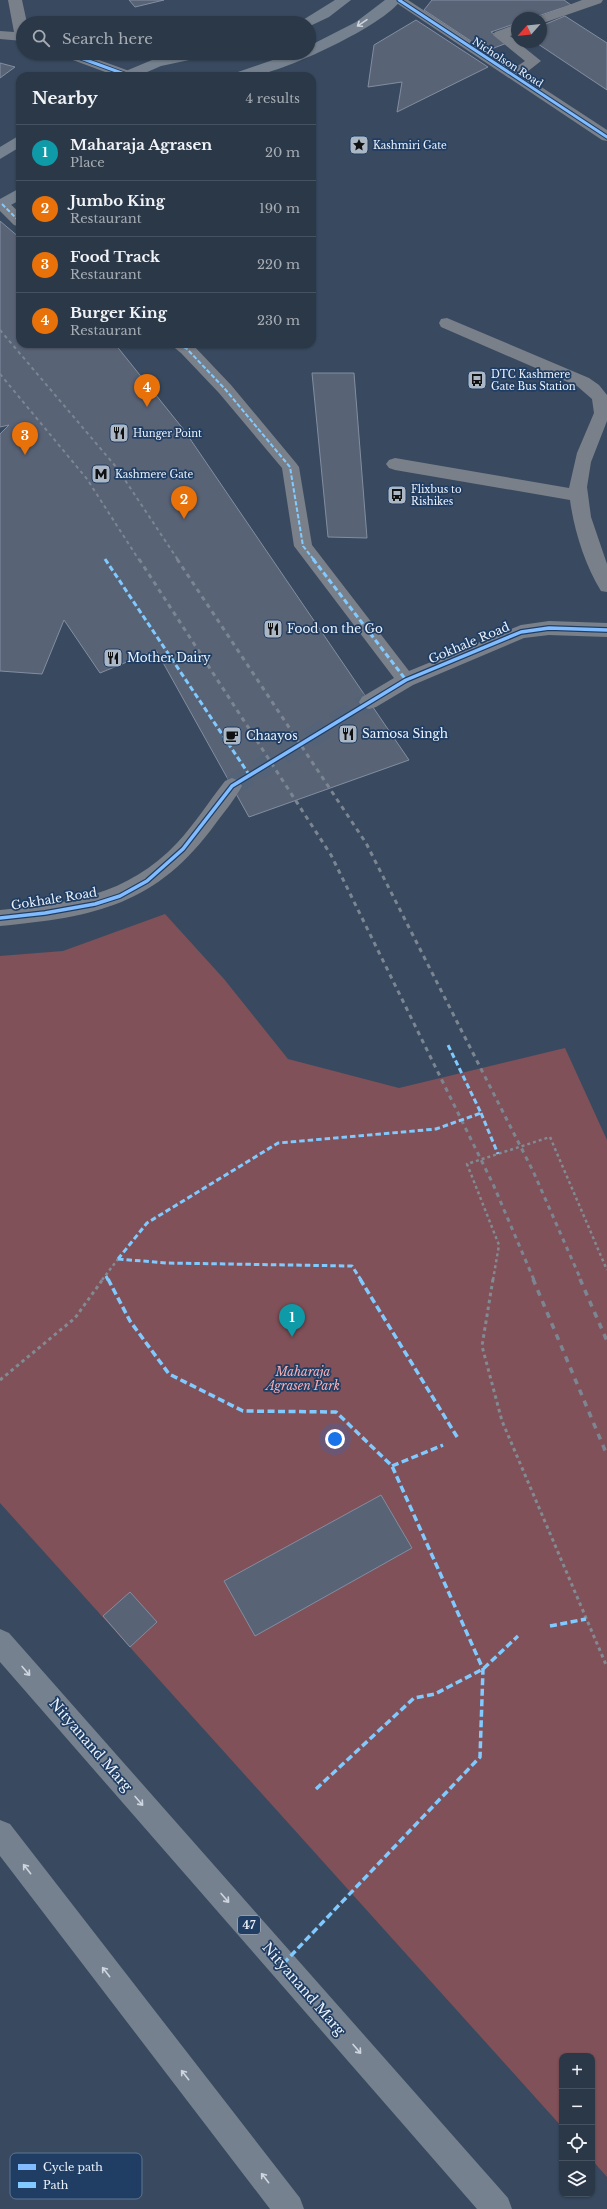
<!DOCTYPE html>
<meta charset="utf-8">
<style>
body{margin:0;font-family:"Libre Baskerville",serif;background:#374352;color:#f1f3f6}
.controls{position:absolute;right:12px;bottom:12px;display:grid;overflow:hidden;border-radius:8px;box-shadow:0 1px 3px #0004}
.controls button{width:36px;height:36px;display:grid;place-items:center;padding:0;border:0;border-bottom:1px solid #475260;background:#2b3848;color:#f1f3f6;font:20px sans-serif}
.compass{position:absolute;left:511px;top:12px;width:36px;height:36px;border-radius:50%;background:#2b3848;box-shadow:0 1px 3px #0004;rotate:243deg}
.you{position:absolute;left:335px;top:1439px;width:14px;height:14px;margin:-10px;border:3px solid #fff;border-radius:50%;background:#1a73e8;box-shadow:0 0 0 6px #1a73e833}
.badge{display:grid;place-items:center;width:26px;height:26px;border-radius:50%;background:#e797bd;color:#fff;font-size:13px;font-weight:700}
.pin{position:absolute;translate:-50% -33px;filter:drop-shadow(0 1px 2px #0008)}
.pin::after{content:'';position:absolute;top:21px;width:14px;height:12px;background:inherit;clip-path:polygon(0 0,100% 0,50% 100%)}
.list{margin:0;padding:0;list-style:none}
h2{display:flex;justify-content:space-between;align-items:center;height:52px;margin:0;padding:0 16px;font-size:17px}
h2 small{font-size:13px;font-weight:400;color:#a6acb4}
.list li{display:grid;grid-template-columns:26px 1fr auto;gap:12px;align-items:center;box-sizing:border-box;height:56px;padding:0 16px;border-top:1px solid #475260}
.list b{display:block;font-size:15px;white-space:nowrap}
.list p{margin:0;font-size:13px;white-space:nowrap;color:#a6acb4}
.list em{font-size:13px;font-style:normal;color:#a6acb4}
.icon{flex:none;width:22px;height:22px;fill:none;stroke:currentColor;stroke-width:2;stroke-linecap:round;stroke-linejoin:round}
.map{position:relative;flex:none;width:607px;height:2209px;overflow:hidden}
.search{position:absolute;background:#2b3848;box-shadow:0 1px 3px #0004;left:16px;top:16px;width:300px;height:44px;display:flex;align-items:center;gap:10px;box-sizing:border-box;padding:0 14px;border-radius:22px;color:#a6acb4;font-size:15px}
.panel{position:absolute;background:#2b3848;box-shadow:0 1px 3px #0004;left:16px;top:72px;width:300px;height:276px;border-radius:12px}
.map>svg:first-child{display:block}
</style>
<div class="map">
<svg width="607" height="2209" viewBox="0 0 607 2209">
<rect width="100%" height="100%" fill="#394a60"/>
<path fill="#805158" d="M 165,914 L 224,979 L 288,1059 L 399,1088 L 565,1048 L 607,1140 L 607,2177 L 592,2160 L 592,2056 L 562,2056 L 562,2127 L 0,1503 L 0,956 L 63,951 Z"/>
<path fill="#596376" stroke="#838da1" d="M 129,0 L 164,0 L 135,7 Z
M 432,0 L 564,0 L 571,5 L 532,18 L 517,18 L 517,23 L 491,32 L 507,43 L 486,51 L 424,10 Z
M 565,16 L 607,43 L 607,90 L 535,42 L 541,42 L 541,26 Z
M 416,20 L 488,67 L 397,112 L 402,82 L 368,87 L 374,45 Z
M 0,63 L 15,67 L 0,78 Z
M 0,221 L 20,238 L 20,344 L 115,344 L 184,430 L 409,760 L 249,817 L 156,650 L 100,673 L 64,620 L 42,674 L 0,671 L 0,434 L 9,425 L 0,427 Z
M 312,373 L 354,373 L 367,538 L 328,537 Z
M 381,1495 L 412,1548 L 255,1636 L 224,1581 Z
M 130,1592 L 157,1622 L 130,1647 L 103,1616 Z"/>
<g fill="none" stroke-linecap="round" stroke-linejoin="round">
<path stroke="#546377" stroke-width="20" stroke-dasharray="20 10" stroke-linecap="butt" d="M 232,786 L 369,702"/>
<path stroke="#828a93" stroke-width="2.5" stroke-dasharray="3 3" stroke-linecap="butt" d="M 102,1280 L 118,1259
M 493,1280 L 499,1245 L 467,1164 L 550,1137 L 607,1270"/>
<path stroke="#828a93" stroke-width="3" stroke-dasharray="3.5 3.5" stroke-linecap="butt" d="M 493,1279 L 482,1346 L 502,1421 L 607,1667
M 0,1380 L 75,1318 L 103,1279"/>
<path fill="#7a808a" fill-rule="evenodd" d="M 8,0 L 22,0 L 27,23 L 23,23 L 23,41 L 0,39 L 0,31 L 14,32 Z
M 392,0 L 408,0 L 513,69 L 525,61 L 493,35 L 495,32 L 517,24 L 517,33 L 510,36 L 541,61 L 523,75 L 607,130 L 607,141 L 602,140 Z
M 582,0 L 603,0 L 601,3 L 546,22 L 541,23 L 541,18 L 535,18 Z
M 60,53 L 80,53 L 132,72 L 134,75 L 116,76 L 62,56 Z
M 0,200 L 7,201 L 20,213 L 20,227 L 14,225 L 0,211 Z
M 447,318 L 589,378 L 599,385 L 607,395 L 607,421 L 591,462 L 587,487 L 591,517 L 607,564 L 607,592 L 601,591 C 585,565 574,530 570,500 L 395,470 L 389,468 L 386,464 L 389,460 L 395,458 L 569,488 L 577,453 L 594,413 L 592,399 L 577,386 L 441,327 L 439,323 L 441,319 Z
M 170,344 L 193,345 L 231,385 L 296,463 L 299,467 L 312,545 L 409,671 L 521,625 L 549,621 L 607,623 L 607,637 L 549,635 L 524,638 L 413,685 L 376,707 L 369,709 L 362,707 L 359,702 L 362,697 L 394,678 L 294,546 L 282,468 L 219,393 L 181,353 Z
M 232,778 L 239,781 L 242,786 C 235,799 225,811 216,823 C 157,905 95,917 0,926 L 0,910 C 69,903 127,896 177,843 C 195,824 209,801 225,781 Z"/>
<path fill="#76818f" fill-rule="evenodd" d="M 335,0 L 351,0 L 329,17 L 310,26 L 309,23 L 298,23 Z
M 385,0 L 401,0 C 383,26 287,70 254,76 C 248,77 240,76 233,76 L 235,73 L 293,53 L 309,53 L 309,46 L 356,22 Z
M 183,53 L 210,53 L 208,56 L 161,66 L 138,76 L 119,76 L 121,73 L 152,60 Z
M 20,135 L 20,147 L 0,159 L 0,147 Z
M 20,188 L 20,200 L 0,211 L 0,199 Z
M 0,1629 L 9,1633 L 508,2198 L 512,2209 L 477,2209 L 0,1662 Z
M 0,1820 L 10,1824 L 300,2198 L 304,2209 L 270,2209 L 0,1856 Z"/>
<path stroke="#7c8692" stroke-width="2" stroke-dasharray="3.5 3.5" stroke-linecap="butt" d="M 0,330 L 117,468 L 178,560
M 0,374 L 87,479 L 139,560"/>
<path stroke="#7c8692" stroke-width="3" stroke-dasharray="4.5 4.5" stroke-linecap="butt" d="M 139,559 L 331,855 L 493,1184 L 534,1280
M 177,559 L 366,843 L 533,1171 L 581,1280"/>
<path stroke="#7c8692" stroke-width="3.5" stroke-dasharray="6 6" stroke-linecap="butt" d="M 533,1279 L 607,1455
M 580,1279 L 607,1341"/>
<path stroke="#80caff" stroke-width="2" stroke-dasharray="4.5 2" stroke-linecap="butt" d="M 2,204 L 20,222
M 178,344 L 187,349 L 225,389 L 290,467 L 303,546 L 314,560"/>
<path stroke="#80caff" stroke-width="3" stroke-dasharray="5.5 3" stroke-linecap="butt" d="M 105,559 L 250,776
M 313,559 L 406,680
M 481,1113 L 498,1154
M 118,1259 L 147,1223 L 278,1143 L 436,1129 L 481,1113 L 447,1043
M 118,1259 L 166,1263 L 352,1266 L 361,1280
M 106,1276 L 108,1280"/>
<path stroke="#80caff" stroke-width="3.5" stroke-dasharray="7 3.5" stroke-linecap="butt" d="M 108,1279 L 130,1321 L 169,1374 L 243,1411 L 336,1412 L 392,1466 L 483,1669 L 480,1757 L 283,1964
M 360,1279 L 459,1440
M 392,1466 L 443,1445
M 550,1626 L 586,1619
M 316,1789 L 414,1698 L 435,1694 L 483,1669 L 518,1636"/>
<g stroke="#203e64" stroke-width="5">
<path id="cycleway-far1" d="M 399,0 L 607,137
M 67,53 L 127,75"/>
</g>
<g stroke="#203e64" stroke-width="6">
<path id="cycleway" d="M 0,918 L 45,913 L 95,904 L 120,896 L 147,881 L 183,849 L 232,786 L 406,680 L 521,632 L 549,628 L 607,630"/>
</g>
<use href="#cycleway-far1" stroke="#80bcff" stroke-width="3"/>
<use href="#cycleway" stroke="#80bcff" stroke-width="3.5"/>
</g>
<defs><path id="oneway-shaft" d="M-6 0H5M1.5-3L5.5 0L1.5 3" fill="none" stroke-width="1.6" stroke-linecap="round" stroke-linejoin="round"/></defs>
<g stroke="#cdd5e0">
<use href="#oneway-shaft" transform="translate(362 23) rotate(146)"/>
<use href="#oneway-shaft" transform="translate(26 1671) rotate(49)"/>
<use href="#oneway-shaft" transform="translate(139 1801) rotate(49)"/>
<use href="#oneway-shaft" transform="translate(27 1869) rotate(-128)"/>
<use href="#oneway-shaft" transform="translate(225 1898) rotate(49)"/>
<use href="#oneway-shaft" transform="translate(106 1972) rotate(-128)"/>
<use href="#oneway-shaft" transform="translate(357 2049) rotate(49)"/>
<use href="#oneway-shaft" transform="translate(185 2075) rotate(-128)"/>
<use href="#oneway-shaft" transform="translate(265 2178) rotate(-128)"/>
</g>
<defs>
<g id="sight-square" transform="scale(1)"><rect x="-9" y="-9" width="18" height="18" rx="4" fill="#acb7c5" stroke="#203e64"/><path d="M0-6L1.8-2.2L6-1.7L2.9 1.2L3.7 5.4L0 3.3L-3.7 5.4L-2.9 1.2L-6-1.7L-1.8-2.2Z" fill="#111"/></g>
<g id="bus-square" transform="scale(1)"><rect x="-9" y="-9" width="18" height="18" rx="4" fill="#acb7c5" stroke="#203e64"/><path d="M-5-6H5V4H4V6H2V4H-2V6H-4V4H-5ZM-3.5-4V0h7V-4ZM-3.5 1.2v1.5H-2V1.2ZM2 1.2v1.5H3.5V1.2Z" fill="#111"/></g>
<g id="restaurant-square" transform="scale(1)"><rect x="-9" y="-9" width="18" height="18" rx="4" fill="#acb7c5" stroke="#203e64"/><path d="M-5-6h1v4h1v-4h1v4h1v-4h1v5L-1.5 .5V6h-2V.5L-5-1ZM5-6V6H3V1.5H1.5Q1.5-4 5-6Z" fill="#111"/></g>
<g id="metro-square" transform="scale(1)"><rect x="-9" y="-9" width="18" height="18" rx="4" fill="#acb7c5" stroke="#203e64"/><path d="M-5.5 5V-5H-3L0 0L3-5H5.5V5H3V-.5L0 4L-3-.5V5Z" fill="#111"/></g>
<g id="cafe-square" transform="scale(1)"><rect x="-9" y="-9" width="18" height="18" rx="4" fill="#acb7c5" stroke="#203e64"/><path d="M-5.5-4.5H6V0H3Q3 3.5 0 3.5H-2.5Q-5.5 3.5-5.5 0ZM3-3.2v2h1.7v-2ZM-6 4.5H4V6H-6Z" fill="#111"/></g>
</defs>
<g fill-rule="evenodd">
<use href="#sight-square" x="359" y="145"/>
<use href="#bus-square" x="477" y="380"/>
<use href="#restaurant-square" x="119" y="433"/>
<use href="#metro-square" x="101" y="474"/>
<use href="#bus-square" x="397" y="495"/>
<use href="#restaurant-square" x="273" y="629"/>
<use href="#restaurant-square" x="113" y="658"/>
<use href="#restaurant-square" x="348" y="734"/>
<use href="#cafe-square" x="232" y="736"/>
</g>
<g text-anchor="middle" stroke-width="3.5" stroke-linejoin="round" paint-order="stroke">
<g font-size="10" fill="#eaf1fb" stroke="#203e64">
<text transform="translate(508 62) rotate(33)" y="4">Nicholson Road</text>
</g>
<g font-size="10" fill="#eaf1fb" stroke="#203e64" text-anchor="start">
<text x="373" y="149">Kashmiri Gate</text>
<text x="491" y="378">DTC Kashmere<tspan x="491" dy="12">Gate Bus Station</tspan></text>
<text x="133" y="437">Hunger Point</text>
<text x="115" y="478">Kashmere Gate</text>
<text x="411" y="493">Flixbus to<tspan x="411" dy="12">Rishikes</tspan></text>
</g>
<rect fill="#203e64" stroke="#adbbce" stroke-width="1" x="238" y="1916" width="22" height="18" rx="3"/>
<g font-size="11" font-weight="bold" fill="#eaf1fb">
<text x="249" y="1929">47</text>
</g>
<g font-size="12" fill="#eaf1fb" stroke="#203e64" text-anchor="start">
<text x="287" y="633">Food on the Go</text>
<text x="127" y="662">Mother Dairy</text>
<text x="362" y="738">Samosa Singh</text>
<text x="246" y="740">Chaayos</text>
</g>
<g font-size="12" fill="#eaf1fb" stroke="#203e64">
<text transform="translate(469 643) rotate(-23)" y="4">Gokhale Road</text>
<text transform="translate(54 899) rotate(-9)" y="4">Gokhale Road</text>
</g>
<g font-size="12" font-style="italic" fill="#f8aeb3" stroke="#203e64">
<text x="303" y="1376">Maharaja<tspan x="303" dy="14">Agrasen Park</tspan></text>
</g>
<g font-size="14" fill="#eaf1fb" stroke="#203e64">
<text transform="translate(91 1745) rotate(49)" y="5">Nityanand Marg</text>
<text transform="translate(304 1989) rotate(49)" y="5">Nityanand Marg</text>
</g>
</g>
<rect x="10" y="2153" width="132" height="46" rx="6" fill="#203e64" stroke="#5d7491" stroke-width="1"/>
<rect x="18" y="2164" width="18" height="6" fill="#80bcff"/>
<rect x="18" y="2182" width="18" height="6" fill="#80caff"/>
<g font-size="11" fill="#eaf1fb">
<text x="43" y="2171">Cycle path</text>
<text x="43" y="2189">Path</text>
</g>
</svg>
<div class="controls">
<button>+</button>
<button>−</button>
<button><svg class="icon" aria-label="locate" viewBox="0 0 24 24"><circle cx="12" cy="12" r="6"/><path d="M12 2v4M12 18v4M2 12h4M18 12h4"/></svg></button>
<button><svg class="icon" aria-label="layers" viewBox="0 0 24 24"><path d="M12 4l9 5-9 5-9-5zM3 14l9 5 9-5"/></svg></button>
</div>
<svg class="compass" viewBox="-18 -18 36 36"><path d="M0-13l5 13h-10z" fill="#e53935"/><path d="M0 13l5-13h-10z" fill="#a6acb4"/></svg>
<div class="you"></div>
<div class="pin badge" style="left:292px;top:1337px;background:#0f9aa8">1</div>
<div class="pin badge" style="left:184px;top:519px;background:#e8710a">2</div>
<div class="pin badge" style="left:25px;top:455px;background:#e8710a">3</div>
<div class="pin badge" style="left:147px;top:407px;background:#e8710a">4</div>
<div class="search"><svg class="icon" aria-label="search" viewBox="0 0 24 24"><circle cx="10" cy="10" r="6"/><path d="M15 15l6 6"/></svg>Search here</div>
<section class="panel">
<h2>Nearby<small>4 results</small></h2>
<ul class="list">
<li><span class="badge" style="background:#0f9aa8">1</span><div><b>Maharaja Agrasen</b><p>Place</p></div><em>20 m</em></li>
<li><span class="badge" style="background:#e8710a">2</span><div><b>Jumbo King</b><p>Restaurant</p></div><em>190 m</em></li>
<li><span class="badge" style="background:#e8710a">3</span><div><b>Food Track</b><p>Restaurant</p></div><em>220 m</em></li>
<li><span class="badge" style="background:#e8710a">4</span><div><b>Burger King</b><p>Restaurant</p></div><em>230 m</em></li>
</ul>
</section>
</div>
